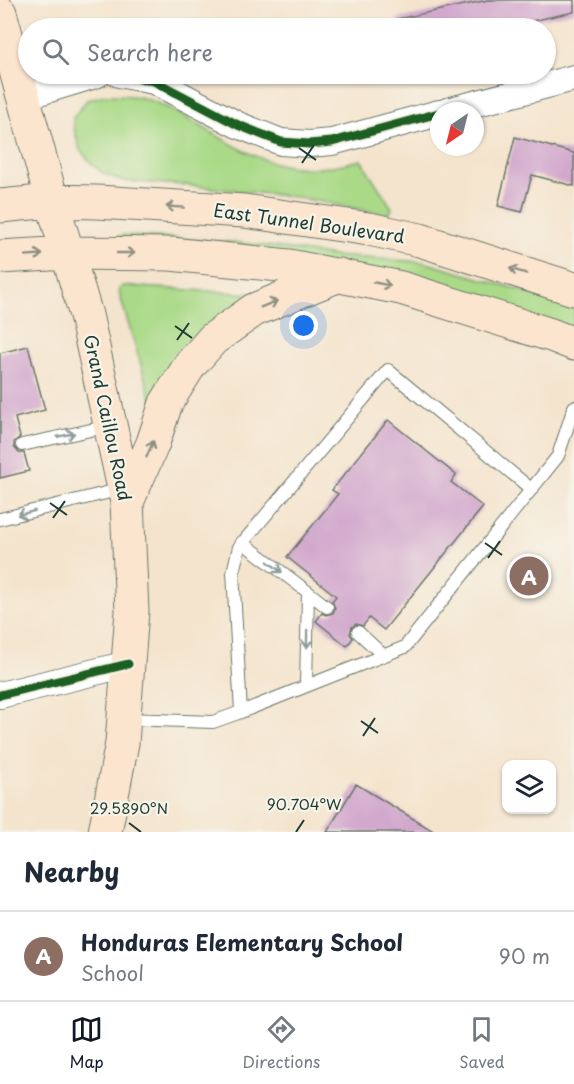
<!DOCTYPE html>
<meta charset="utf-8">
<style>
body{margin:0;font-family:"Playpen Sans",sans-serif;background:#f2f2f3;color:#1f2937}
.controls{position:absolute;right:18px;bottom:18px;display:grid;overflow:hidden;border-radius:12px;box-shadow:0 2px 4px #0004}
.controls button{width:54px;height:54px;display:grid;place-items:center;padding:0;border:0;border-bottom:2px solid #e0e1e3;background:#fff;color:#1f2937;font:30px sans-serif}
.compass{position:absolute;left:430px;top:102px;width:54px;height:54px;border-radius:50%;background:#fff;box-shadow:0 2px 4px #0004;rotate:215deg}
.you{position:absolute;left:304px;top:326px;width:21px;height:21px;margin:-15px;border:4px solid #fff;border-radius:50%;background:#1a73e8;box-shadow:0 0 0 9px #1a73e833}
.badge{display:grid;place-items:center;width:39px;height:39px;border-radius:50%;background:#111827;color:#fff;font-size:20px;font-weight:700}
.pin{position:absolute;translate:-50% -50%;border:3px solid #fff;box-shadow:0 2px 6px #0006}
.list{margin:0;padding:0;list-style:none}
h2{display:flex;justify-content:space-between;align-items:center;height:78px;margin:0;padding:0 24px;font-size:26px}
h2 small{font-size:20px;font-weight:400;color:#747a83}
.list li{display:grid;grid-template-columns:39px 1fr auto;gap:18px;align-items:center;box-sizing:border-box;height:90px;padding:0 24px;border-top:2px solid #e0e1e3}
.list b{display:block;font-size:22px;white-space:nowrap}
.list p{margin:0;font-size:20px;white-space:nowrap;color:#747a83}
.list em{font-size:20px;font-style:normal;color:#747a83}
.icon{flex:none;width:33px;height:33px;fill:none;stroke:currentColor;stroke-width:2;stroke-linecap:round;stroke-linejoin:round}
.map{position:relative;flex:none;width:574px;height:832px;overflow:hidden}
.search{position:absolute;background:#fff;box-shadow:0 2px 4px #0004;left:18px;right:18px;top:18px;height:66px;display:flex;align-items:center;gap:15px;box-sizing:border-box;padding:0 21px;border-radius:33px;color:#747a83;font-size:22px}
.sheet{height:168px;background:#fff}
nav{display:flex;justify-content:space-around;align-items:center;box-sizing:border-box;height:84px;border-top:2px solid #e0e1e3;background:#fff;font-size:16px;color:#747a83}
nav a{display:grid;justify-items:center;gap:3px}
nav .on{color:#111827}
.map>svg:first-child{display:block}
</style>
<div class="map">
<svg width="574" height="832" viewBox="0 0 574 832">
<rect width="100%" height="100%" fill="#f7f3e8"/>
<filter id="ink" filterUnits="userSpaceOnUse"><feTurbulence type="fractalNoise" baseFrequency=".0167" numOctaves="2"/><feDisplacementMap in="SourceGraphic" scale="12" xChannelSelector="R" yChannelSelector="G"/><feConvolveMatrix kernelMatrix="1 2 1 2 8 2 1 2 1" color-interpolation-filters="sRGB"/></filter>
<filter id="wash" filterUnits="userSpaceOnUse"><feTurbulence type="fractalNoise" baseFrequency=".008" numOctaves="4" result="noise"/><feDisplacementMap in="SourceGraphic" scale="24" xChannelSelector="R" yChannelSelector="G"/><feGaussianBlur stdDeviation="1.35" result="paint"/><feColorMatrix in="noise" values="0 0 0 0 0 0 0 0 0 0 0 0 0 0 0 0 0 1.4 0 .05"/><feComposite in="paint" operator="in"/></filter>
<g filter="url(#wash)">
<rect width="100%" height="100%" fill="#f4e4cd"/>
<path fill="#aada88" stroke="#648c5e" stroke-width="1.5" d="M 104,95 C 122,95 140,95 157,103 C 207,124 250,167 307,168 C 325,169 343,164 361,160 L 392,208 L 390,213 L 385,214 L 296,197 L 185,185 L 134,182 L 120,180 L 103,173 L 91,163 L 80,150 L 74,128 L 73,118 L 87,100 Z
M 123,235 L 229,242 L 275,247 L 334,256 L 423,262 L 510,287 L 574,308 L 574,331 L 117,239 L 119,236 Z
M 123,286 L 254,294 L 152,401 L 120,296 L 119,289 Z"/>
<g id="blocks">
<path fill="#d2a9cd" d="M 488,0 L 574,0 L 574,12 L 536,20 L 510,28 L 398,28 L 397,19 Z
M 515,137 L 574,153 L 574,186 L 532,175 L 522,212 L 498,206 Z
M 28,346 L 45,410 L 15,418 L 20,437 L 14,442 L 14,447 L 19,453 L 24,453 L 29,471 L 0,478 L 0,353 Z
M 388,420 L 456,475 L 451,482 L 483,507 L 384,630 L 369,618 L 363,626 L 356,624 L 352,627 L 350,634 L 353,638 L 347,646 L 316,621 L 322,613 L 326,615 L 333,613 L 335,608 L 332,601 L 336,596 L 287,557 L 338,494 L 332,490 Z
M 356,784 L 435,832 L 327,832 Z"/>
</g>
</g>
<g filter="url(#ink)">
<use href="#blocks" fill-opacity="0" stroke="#6a776a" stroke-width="1.5"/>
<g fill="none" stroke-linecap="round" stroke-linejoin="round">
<g stroke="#6a776a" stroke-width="14">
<path id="lane" d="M 22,445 L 109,426
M 0,519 L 122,489
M 242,542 L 308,592 L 327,607
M 358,632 L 383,655
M 306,686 L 308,592
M 241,712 L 233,572 L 239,547 L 388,370 L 531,489
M 126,719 L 213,722 L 241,712 L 405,647 L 558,456 L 574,407"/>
</g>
<g stroke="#6a776a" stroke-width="28">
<path id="street" d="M 119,74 L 154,81 L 238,125 L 281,142 L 309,144 L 332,142 L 439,113
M 23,97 L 98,74
M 447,111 L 574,78
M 0,695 L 128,664"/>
</g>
<g stroke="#6a776a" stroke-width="35">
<path id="secondary" d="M 0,13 L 52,201 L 86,315 L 127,502 L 132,611 L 131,624 L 122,743 L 105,832
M 0,206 L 52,201 L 97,202 L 244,211 L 369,229 L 420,240 L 574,289
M 0,257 L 68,253 L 170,254 L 289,266 L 401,288 L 551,335 L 574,344
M 127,502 L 153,443 L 166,403 L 190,365 L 213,339 L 254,310 L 339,275"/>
</g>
<use href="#lane" stroke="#fff" stroke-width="12"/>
<use href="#street" stroke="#fff" stroke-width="26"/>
<use href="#secondary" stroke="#fce5cf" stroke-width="33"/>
<g stroke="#f7f3e8" stroke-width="13">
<path id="cycleway" d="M 119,74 L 154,81 L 238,125 L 281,142 L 309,144 L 332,142 L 439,113
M 0,695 L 128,664"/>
</g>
<use href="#cycleway" stroke="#1b5e20" stroke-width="9"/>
</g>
<defs><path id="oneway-shaft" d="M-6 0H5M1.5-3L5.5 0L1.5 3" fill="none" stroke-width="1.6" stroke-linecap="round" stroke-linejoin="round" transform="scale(1.5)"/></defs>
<g stroke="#8e9182">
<use href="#oneway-shaft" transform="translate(175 207) rotate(-176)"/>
<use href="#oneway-shaft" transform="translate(126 253)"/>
<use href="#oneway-shaft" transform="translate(34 255) rotate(-4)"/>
<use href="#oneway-shaft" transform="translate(518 271) rotate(-163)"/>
<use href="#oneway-shaft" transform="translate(382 284) rotate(11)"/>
<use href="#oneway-shaft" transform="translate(269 304) rotate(-22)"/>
<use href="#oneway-shaft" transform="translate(150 449) rotate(-67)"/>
</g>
<g stroke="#8f9e9a">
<use href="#oneway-shaft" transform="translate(66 435) rotate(-12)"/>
<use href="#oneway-shaft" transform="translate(26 513) rotate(166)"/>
<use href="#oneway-shaft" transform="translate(275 567) rotate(37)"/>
<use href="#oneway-shaft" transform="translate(307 639) rotate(91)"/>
</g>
</g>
<path fill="none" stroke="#1f3d34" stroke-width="2" d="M 299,148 L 316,160M 302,163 L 314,145M 175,326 L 192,338M 177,340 L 189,323M 50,503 L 67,515M 53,518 L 65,501M 485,543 L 502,555M 488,558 L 500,541M 361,721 L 378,733M 363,736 L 375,718M 129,823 L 141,832M 296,832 L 304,820"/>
<g text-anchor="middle" stroke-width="4.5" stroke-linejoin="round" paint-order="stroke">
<g font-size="18" fill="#1f3d34" stroke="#f7f3e8">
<text transform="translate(309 224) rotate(8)" y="6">East Tunnel Boulevard</text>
<text transform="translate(107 418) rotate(78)" y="6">Grand Caillou Road</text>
</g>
</g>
<g font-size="15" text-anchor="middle" fill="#1f3d34" stroke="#f7f3e8" stroke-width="4.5" stroke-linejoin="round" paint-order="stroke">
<text x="304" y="810">90.704°W</text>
<text x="129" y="814">29.5890°N</text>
</g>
</svg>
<div class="controls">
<button><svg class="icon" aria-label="layers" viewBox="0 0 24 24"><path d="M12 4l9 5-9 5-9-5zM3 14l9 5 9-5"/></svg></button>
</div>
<svg class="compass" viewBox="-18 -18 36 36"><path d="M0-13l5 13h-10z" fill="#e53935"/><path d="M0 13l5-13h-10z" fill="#747a83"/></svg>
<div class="you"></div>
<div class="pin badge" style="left:529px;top:576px;background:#8d6e63">A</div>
<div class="search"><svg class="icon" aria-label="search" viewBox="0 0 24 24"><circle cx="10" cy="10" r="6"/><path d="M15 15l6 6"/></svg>Search here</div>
</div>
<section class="sheet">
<h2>Nearby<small></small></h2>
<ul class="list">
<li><span class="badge" style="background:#8d6e63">A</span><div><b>Honduras Elementary School</b><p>School</p></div><em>90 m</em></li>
</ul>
</section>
<nav>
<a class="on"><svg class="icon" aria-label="map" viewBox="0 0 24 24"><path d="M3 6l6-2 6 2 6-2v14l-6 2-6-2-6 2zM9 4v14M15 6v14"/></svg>Map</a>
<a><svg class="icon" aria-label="directions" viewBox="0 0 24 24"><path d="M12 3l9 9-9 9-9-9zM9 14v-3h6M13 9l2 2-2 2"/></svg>Directions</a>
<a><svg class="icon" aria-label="saved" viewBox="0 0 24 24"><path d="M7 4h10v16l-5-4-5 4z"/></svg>Saved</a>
</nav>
